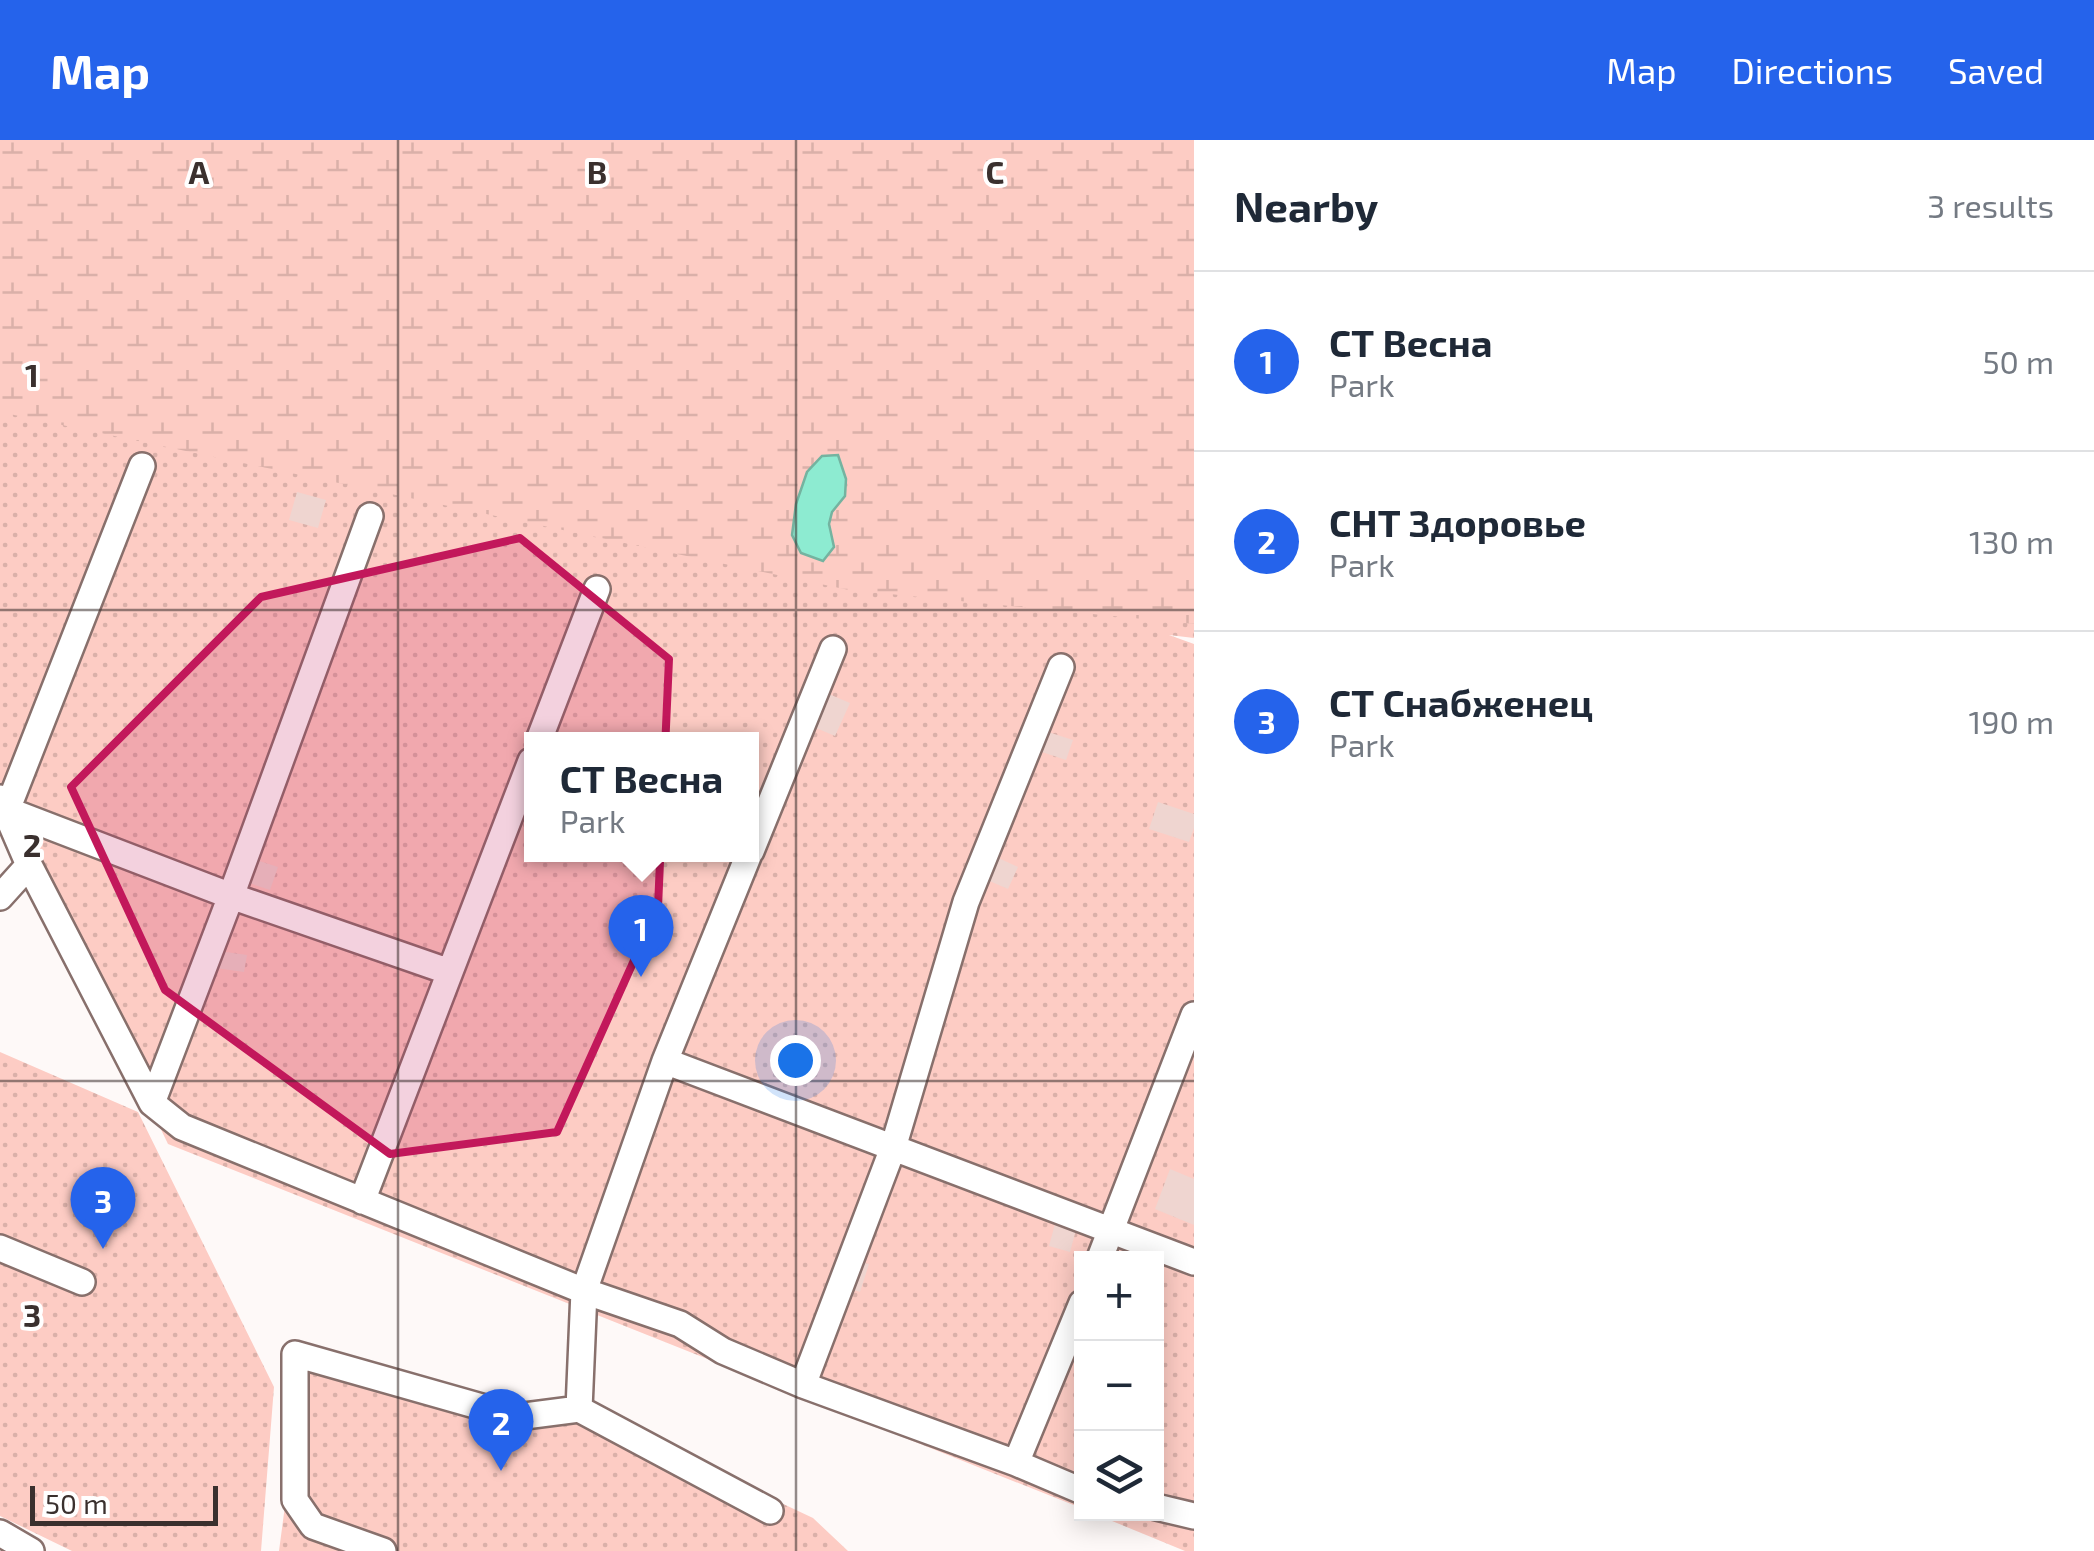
<!DOCTYPE html>
<meta charset="utf-8">
<style>
body{margin:0;font-family:"Exo 2",sans-serif;background:#f6f6f7;color:#1f2937}
.controls{position:absolute;right:30px;bottom:30px;display:grid;overflow:hidden;border-radius:0px;box-shadow:0 5px 25px #0003}
.controls button{width:90px;height:90px;display:grid;place-items:center;padding:0;border:0;border-bottom:2px solid #e0e1e3;background:#fff;color:#1f2937;font:50px sans-serif}
.scale{position:absolute;left:30px;bottom:25px;width:188px;box-sizing:border-box;padding-left:10px;border:5px solid #3a302e;border-top:0;font-size:28px;line-height:35px;white-space:nowrap;color:#3a302e;-webkit-text-stroke:8px #fff;paint-order:stroke}
.you{position:absolute;left:795px;top:920px;width:35px;height:35px;margin:-25px;border:8px solid #fff;border-radius:50%;background:#1a73e8;box-shadow:0 0 0 15px #1a73e833}
.badge{display:grid;place-items:center;width:65px;height:65px;border-radius:50%;background:#2563eb;color:#fff;font-size:32px;font-weight:700}
.pin{position:absolute;translate:-50% -82px;filter:drop-shadow(0 2px 5px #0008)}
.pin::after{content:'';position:absolute;top:52px;width:35px;height:30px;background:inherit;clip-path:polygon(0 0,100% 0,50% 100%)}
.popup{position:absolute;left:524px;top:592px;width:235px;height:130px;box-sizing:border-box;display:grid;place-content:center;border-radius:0px;background:#fff;filter:drop-shadow(0 2px 8px #0005);font-size:32px;white-space:nowrap;color:#747a83}
.popup b{font-size:38px;color:#1f2937}
.popup::after{content:'';position:absolute;left:50%;top:100%;margin-left:-20px;border:20px solid transparent;border-top-color:#fff}
.list{margin:0;padding:0;list-style:none}
h2{display:flex;justify-content:space-between;align-items:center;height:130px;margin:0;padding:0 40px;font-size:42px}
h2 small{font-size:32px;font-weight:400;color:#747a83}
.list li{display:grid;grid-template-columns:65px 1fr auto;gap:30px;align-items:center;box-sizing:border-box;height:180px;padding:0 40px;border-top:2px solid #e0e1e3}
.list b{display:block;font-size:38px;white-space:nowrap}
.list p{margin:0;font-size:32px;white-space:nowrap;color:#747a83}
.list em{font-size:32px;font-style:normal;color:#747a83}
.icon{flex:none;width:55px;height:55px;fill:none;stroke:currentColor;stroke-width:2;stroke-linecap:round;stroke-linejoin:round}
.map{position:relative;flex:none;width:1194px;height:1411px;overflow:hidden}
header{display:flex;align-items:center;gap:60px;box-sizing:border-box;height:140px;padding:0 50px;background:#2563eb;color:#fff}
header strong{font-size:48px}
nav{display:flex;gap:55px;margin-inline-start:auto;font-size:35px}
main{display:flex}
aside{flex:1;background:#fff}
.map>svg:first-child{display:block}
</style>
<header>
<strong>Map</strong>
<nav><a>Map</a><a>Directions</a><a>Saved</a></nav>
</header>
<main>
<div class="map">
<svg width="1194" height="1411" viewBox="0 0 1194 1411">
<defs>
<pattern id="grass-dots" width="8" height="8" patternUnits="userSpaceOnUse" patternTransform="scale(2.5)"><rect width="8" height="8" fill="#fdccc4"/><path d="M2 2h.1M6 6h.1" fill="none" stroke="#dab0a9" stroke-width="1.8" stroke-linecap="round"/></pattern>
<pattern id="wetland-marsh" width="20" height="14" patternUnits="userSpaceOnUse" patternTransform="scale(2.5)"><rect width="20" height="14" fill="#fdccc4"/><path d="M1 5h8M5 5V1M11 12h8M15 12V8" fill="none" stroke="#dab0a9"/></pattern>
</defs>
<rect width="100%" height="100%" fill="#fef9f8"/>
<path fill="url(#grass-dots)" fill-rule="evenodd" d="M 0,0 L 1194,0 L 1194,498 L 1169,495 L 1194,504 L 1194,1411 L 1185,1411 L 1095,1374 L 1156,1374 L 1156,1118 L 1082,1118 L 1081,1368 L 168,1004 L 0,656 ZM 531,600 L 751,600 L 751,714 L 531,714 Z
M 0,912 L 138,972 L 274,1247 L 261,1411 L 72,1411 L 0,1376 Z
M 304,1222 L 612,1283 L 813,1378 L 848,1411 L 279,1411 Z"/>
<path fill="url(#wetland-marsh)" d="M 0,0 L 1194,0 L 1194,484 L 849,450 L 0,272 Z"/>
<path fill="#8debd1" stroke="#74b3a0" stroke-width="2.5" d="M 838,315 L 846,339 L 845,356 L 832,372 L 829,384 L 834,407 L 823,421 L 801,413 L 792,395 L 796,364 L 807,332 L 822,316 Z"/>
<path fill="#efd5d0" d="M 297,352 L 326,360 L 318,388 L 289,380 Z
M 824,552 L 850,563 L 835,596 L 809,585 Z
M 1045,591 L 1073,600 L 1066,620 L 1039,611 Z
M 1158,662 L 1194,674 L 1194,688 L 1189,702 L 1149,689 Z
M 994,716 L 1018,727 L 1008,749 L 985,739 Z
M 253,719 L 278,727 L 270,750 L 246,742 Z
M 219,811 L 247,815 L 244,832 L 216,828 Z
M 1170,1029 L 1194,1039 L 1194,1085 L 1155,1069 Z
M 1055,1084 L 1076,1090 L 1070,1112 L 1049,1106 Z
M 854,1120 L 869,1124 L 860,1152 L 846,1147 Z"/>
<g fill="none" stroke-linecap="round" stroke-linejoin="round">
<g stroke="#88706c" stroke-width="30">
<path id="minor" d="M 142,326 L 7,670 L 231,756 L 450,832
M 539,600 L 597,449
M 0,658 L 29,725 L 152,963 L 182,987 L 584,1151 L 680,1184 L 723,1211 L 803,1245 L 1016,1323 L 1082,1351
M 751,711 L 833,509
M 749,714 L 665,921 L 584,1151 L 579,1269 L 770,1371
M 0,757 L 29,725
M 665,921 L 1194,1122
M 152,963 L 231,756 L 370,376
M 362,1061 L 531,621
M 0,1108 L 82,1142
M 1100,1118 L 1194,875
M 803,1245 L 893,1008 L 966,762 L 1061,527
M 1016,1323 L 1082,1163
M 1156,1367 L 1194,1376
M 0,1393 L 31,1411
M 383,1411 L 313,1386 L 295,1360 L 295,1214 L 517,1277 L 579,1269"/>
</g>
<use href="#minor" stroke="#fff" stroke-width="25"/>
</g>
<path fill="#c2185b" fill-opacity="0.2" stroke="#c2185b" stroke-width="8" stroke-linejoin="round" d="M 520,398 L 669,519 L 658,767 L 557,992 L 390,1014 L 165,850 L 71,647 L 261,457 Z"/>
<path fill="none" stroke="#3a302e" stroke-width="2.5" stroke-opacity="0.55" d="M 398,0 L 398,1411M 796,0 L 796,1411M 0,470 L 1194,470M 0,941 L 1194,941"/>
<g font-size="32" text-anchor="middle" font-weight="bold" fill="#3a302e" stroke="#fff" stroke-width="8" stroke-linejoin="round" paint-order="stroke">
<text x="199" y="44">A</text>
<text x="597" y="44">B</text>
<text x="995" y="44">C</text>
<text x="32" y="247">1</text>
<text x="32" y="717">2</text>
<text x="32" y="1187">3</text>
</g>
</svg>
<div class="controls">
<button>+</button>
<button>−</button>
<button><svg class="icon" aria-label="layers" viewBox="0 0 24 24"><path d="M12 4l9 5-9 5-9-5zM3 14l9 5 9-5"/></svg></button>
</div>
<div class="scale">50 m</div>
<div class="you"></div>
<div class="pin badge" style="left:641px;top:837px">1</div>
<div class="popup"><b>СТ Весна</b>Park</div>
<div class="pin badge" style="left:501px;top:1331px">2</div>
<div class="pin badge" style="left:103px;top:1109px">3</div>
</div>
<aside>
<h2>Nearby<small>3 results</small></h2>
<ul class="list">
<li><span class="badge">1</span><div><b>СТ Весна</b><p>Park</p></div><em>50 m</em></li>
<li><span class="badge">2</span><div><b>СНТ Здоровье</b><p>Park</p></div><em>130 m</em></li>
<li><span class="badge">3</span><div><b>СТ Снабженец</b><p>Park</p></div><em>190 m</em></li>
</ul>
</aside>
</main>
